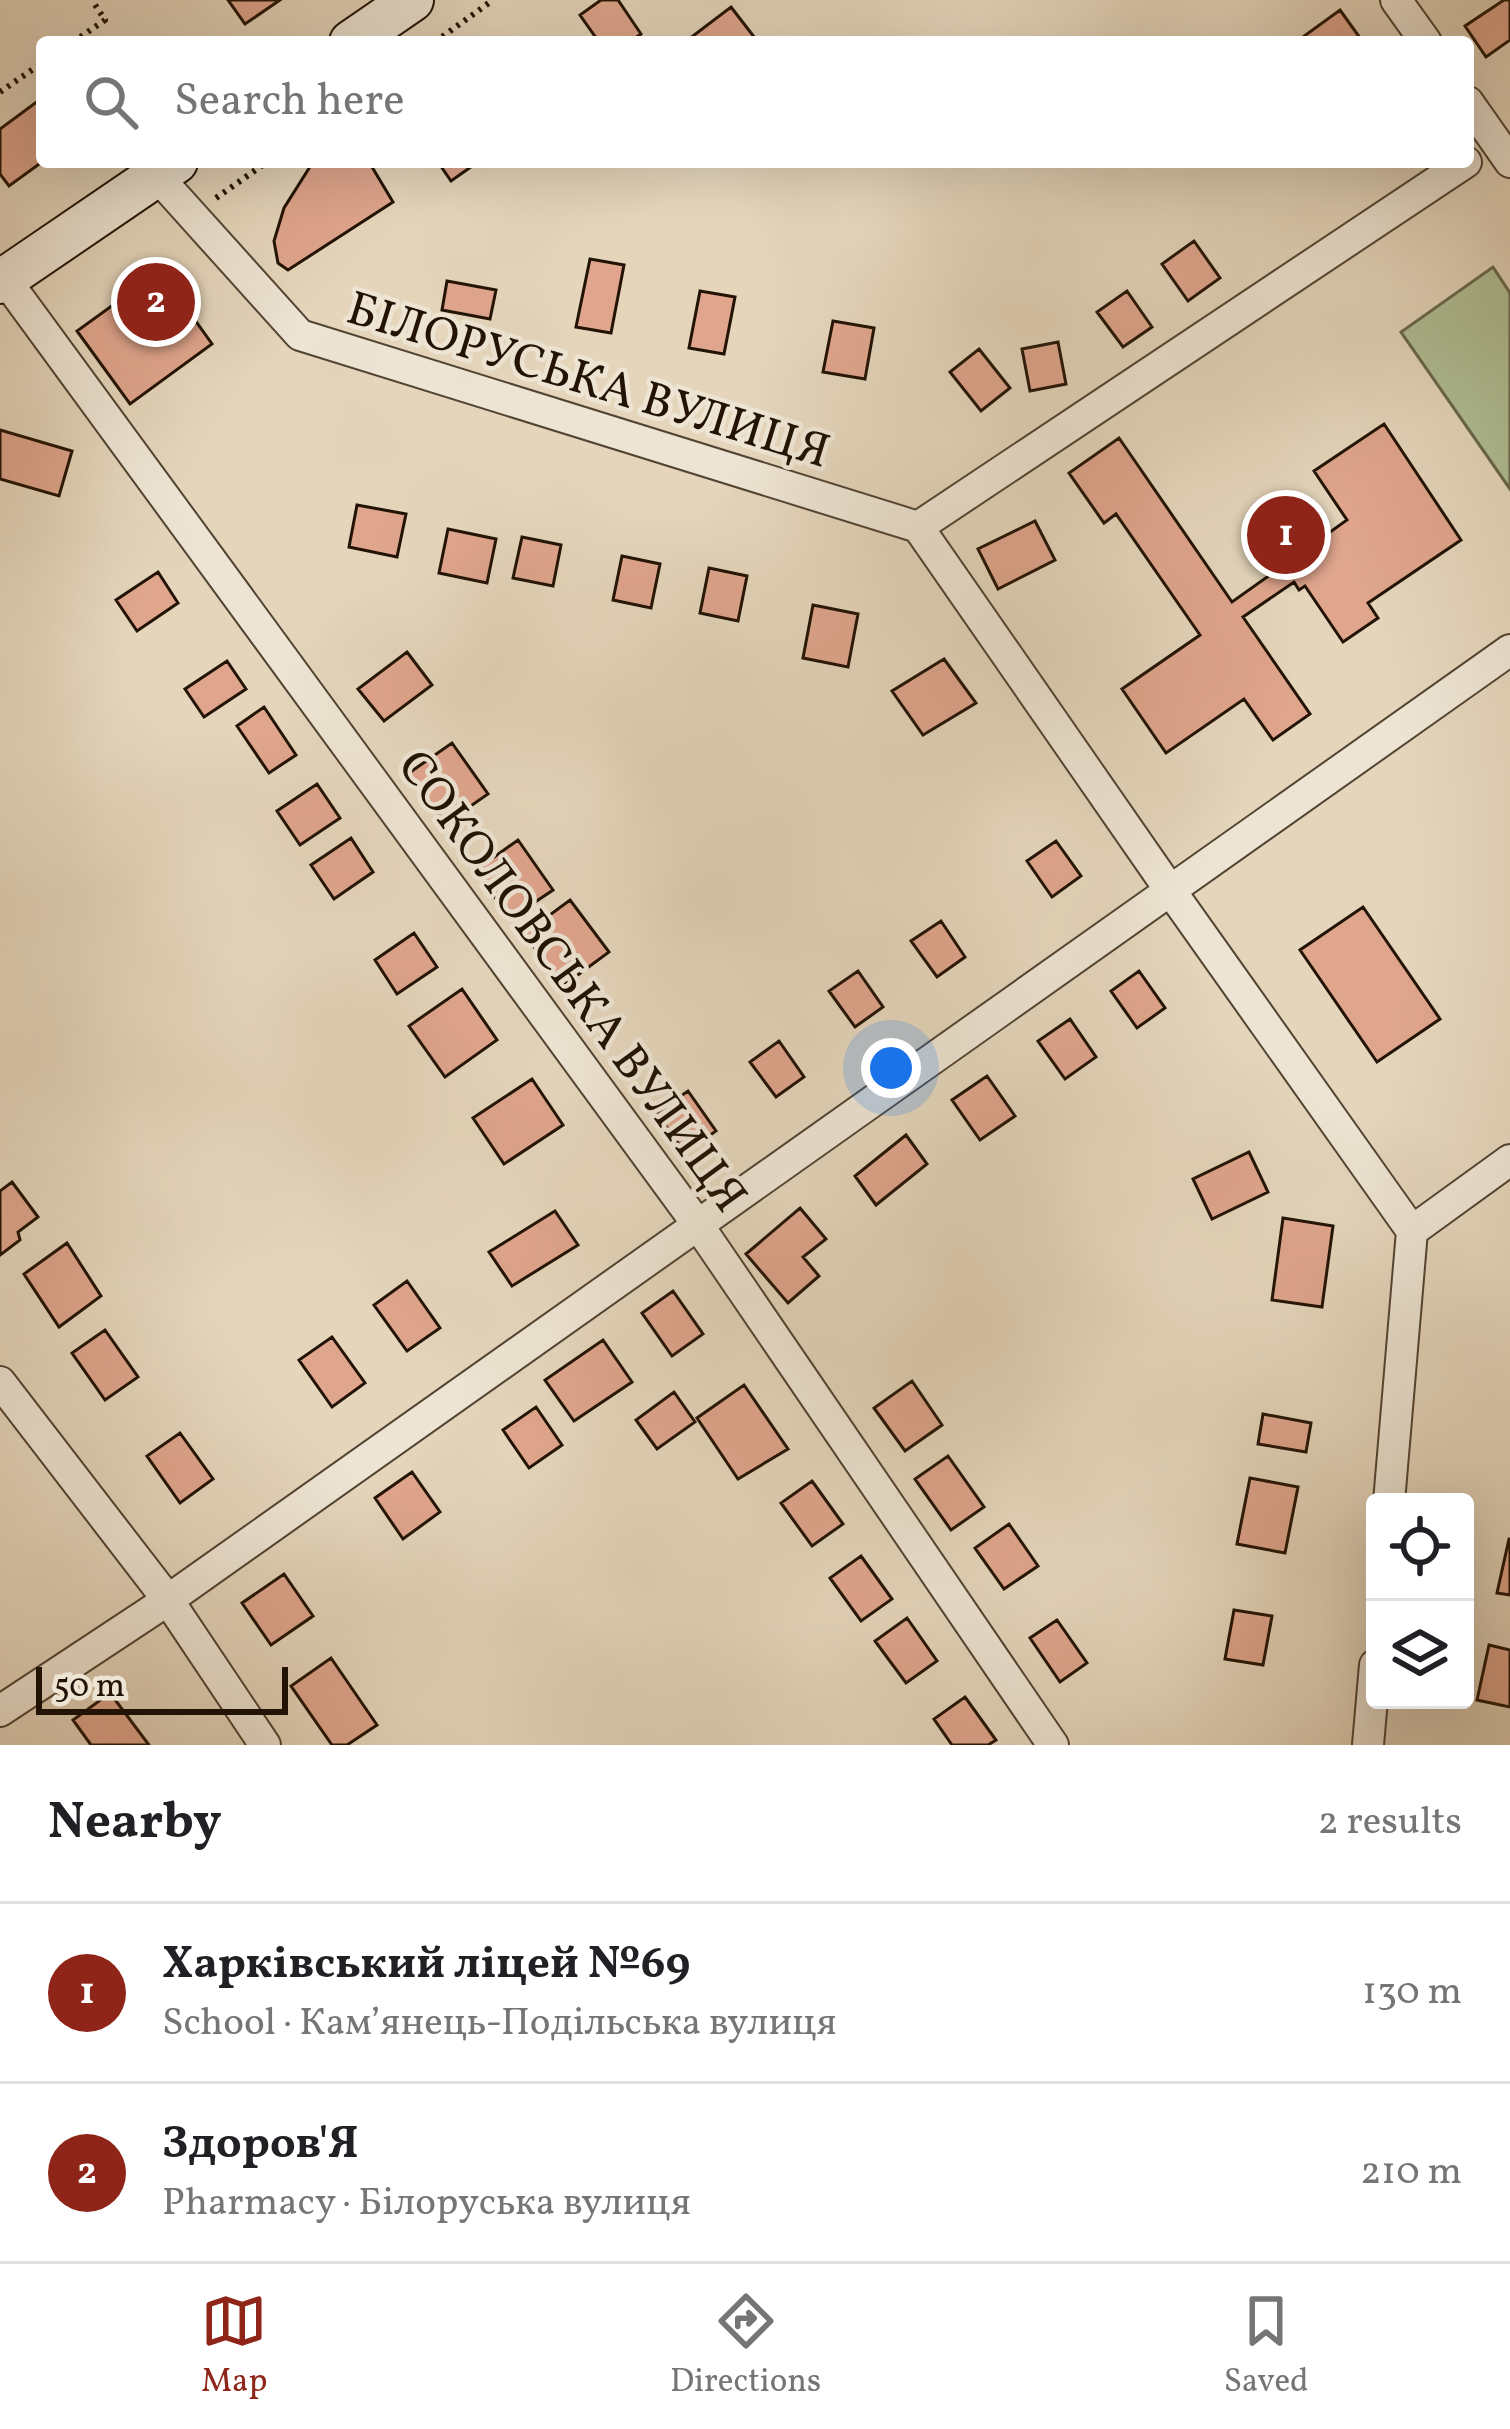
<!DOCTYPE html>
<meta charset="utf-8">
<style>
body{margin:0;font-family:Vollkorn,serif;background:#f2f2f2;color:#202124}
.controls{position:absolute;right:36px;bottom:36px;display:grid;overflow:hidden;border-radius:12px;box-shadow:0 12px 48px #0002}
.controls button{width:108px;height:108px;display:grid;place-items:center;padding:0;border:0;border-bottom:3px solid #e0e0e0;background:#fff;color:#202124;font:60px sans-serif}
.scale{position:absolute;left:36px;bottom:30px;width:252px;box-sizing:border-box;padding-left:12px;border:6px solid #221304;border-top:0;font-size:33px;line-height:42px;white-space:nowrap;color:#221304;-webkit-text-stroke:9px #ede4d3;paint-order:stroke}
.you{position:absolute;left:891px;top:1068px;width:42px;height:42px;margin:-30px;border:9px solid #fff;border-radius:50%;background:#1a73e8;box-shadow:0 0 0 18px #1a73e833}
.badge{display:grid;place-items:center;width:78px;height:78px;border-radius:50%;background:#8f2418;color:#fff;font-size:39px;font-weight:700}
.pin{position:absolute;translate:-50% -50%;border:6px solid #fff;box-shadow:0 3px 12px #0006}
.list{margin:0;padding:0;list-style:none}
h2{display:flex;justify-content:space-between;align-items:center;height:156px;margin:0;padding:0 48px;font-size:51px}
h2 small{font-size:39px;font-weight:400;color:#757577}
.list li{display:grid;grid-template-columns:78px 1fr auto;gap:36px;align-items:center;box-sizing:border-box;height:180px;padding:0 48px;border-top:3px solid #e0e0e0}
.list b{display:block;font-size:45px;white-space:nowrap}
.list p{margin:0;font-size:39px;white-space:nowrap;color:#757577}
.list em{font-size:39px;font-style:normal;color:#757577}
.icon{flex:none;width:66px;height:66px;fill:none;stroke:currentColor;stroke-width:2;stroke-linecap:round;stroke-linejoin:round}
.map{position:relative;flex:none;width:1510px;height:1745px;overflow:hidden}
.search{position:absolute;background:#fff;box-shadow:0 12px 48px #0002;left:36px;right:36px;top:36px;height:132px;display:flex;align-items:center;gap:30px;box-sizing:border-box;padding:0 42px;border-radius:12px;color:#757577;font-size:45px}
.sheet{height:516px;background:#fff}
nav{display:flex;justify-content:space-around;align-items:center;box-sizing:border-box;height:168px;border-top:3px solid #e0e0e0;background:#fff;font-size:33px;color:#757577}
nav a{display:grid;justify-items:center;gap:6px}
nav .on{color:#8f2418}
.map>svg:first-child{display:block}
</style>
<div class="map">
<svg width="1510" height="1745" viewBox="0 0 1510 1745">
<rect width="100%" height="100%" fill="#e4d5bb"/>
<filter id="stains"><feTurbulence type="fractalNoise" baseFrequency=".00167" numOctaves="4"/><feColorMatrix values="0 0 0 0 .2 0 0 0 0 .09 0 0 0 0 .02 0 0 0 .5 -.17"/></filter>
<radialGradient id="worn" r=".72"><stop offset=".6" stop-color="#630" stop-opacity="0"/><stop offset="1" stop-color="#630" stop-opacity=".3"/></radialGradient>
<path fill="#afbe94" stroke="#68684c" stroke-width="3" d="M 1493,267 L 1510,293 L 1510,489 L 1401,332 Z"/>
<path fill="#dfa58d" stroke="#221304" stroke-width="3" d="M 228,0 L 280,0 L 245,24 Z
M 601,0 L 618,0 L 641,34 L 629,42 L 599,42 L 580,15 Z
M 1504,0 L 1510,0 L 1510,40 L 1486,57 L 1465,26 Z
M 731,7 L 758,42 L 685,42 Z
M 1340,10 L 1363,42 L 1296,42 Z
M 42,98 L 42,162 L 9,186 L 0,174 L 0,129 Z
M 313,162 L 369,162 L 393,202 L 288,270 L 278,263 L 274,241 L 284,208 Z
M 438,162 L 478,162 L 451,181 Z
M 1194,241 L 1220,278 L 1188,301 L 1162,264 Z
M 590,259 L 624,265 L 611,333 L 576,327 Z
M 160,271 L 212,344 L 130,404 L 77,331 Z
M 447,281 L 496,290 L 490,319 L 442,310 Z
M 700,291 L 735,297 L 724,354 L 689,348 Z
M 1127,291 L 1152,327 L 1123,347 L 1097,312 Z
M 833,321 L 874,328 L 865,379 L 823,372 Z
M 1058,342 L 1066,384 L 1030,391 L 1022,349 Z
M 979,349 L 1010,388 L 981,411 L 950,372 Z
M 1384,424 L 1461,540 L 1368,603 L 1378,618 L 1343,642 L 1305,586 L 1299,590 L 1294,582 L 1243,617 L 1310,714 L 1273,740 L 1244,699 L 1166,753 L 1122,689 L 1200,635 L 1116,514 L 1104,523 L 1069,473 L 1119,438 L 1232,602 L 1347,520 L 1314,471 Z
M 0,430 L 72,451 L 59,496 L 0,479 Z
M 357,505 L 406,514 L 397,557 L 349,547 Z
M 1035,521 L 1055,560 L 998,589 L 978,549 Z
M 448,529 L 496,539 L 487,583 L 439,573 Z
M 522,537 L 561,545 L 553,586 L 513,578 Z
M 622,556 L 660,564 L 651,608 L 613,600 Z
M 709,568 L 747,576 L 738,621 L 700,613 Z
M 158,572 L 178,603 L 137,631 L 116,600 Z
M 813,605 L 858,614 L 848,667 L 803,658 Z
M 407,652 L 432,685 L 384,721 L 358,689 Z
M 944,659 L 976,703 L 923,735 L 892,691 Z
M 227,661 L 246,689 L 204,717 L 185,689 Z
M 264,707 L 296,755 L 269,773 L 237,726 Z
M 452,743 L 488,794 L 445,824 L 409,773 Z
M 317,784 L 340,818 L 300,845 L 277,811 Z
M 351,838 L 373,872 L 334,899 L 311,865 Z
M 518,840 L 553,890 L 510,919 L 476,870 Z
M 1056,841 L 1081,876 L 1052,897 L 1027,861 Z
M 570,900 L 609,952 L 563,986 L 524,934 Z
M 1363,907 L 1440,1019 L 1377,1062 L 1300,950 Z
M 941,921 L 965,957 L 937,977 L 911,941 Z
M 414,933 L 437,967 L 397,994 L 375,960 Z
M 858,971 L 883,1007 L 855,1027 L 829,991 Z
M 1139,971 L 1165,1008 L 1137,1028 L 1111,991 Z
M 462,989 L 497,1040 L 445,1077 L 409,1026 Z
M 1070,1019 L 1096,1057 L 1065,1079 L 1038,1041 Z
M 779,1041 L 804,1077 L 776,1097 L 750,1062 Z
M 987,1076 L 1015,1116 L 980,1140 L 952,1100 Z
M 532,1079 L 563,1125 L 504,1164 L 473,1118 Z
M 688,1091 L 716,1131 L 685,1153 L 656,1113 Z
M 906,1135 L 927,1164 L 876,1205 L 855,1176 Z
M 1249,1152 L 1268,1192 L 1212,1219 L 1193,1179 Z
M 12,1182 L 38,1217 L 18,1232 L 20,1240 L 0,1255 L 0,1191 Z
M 800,1208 L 826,1239 L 803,1257 L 819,1276 L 788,1303 L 746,1254 Z
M 555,1211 L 578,1245 L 512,1286 L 489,1252 Z
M 1283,1218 L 1333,1226 L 1322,1307 L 1272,1300 Z
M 67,1243 L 101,1296 L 59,1327 L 24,1274 Z
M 407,1281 L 440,1328 L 407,1351 L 374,1305 Z
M 673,1291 L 703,1334 L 672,1356 L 642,1313 Z
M 105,1330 L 138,1377 L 105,1400 L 72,1353 Z
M 332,1337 L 365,1383 L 332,1407 L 299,1360 Z
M 603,1340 L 632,1382 L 574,1421 L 545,1380 Z
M 912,1381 L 942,1425 L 905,1451 L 874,1408 Z
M 744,1385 L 788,1449 L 738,1479 L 697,1418 Z
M 674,1392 L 695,1422 L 657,1449 L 636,1420 Z
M 536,1407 L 562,1445 L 529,1468 L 503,1430 Z
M 1263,1414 L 1311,1423 L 1306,1452 L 1258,1444 Z
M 180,1433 L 213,1479 L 180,1503 L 147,1456 Z
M 948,1456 L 984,1507 L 951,1530 L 915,1479 Z
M 412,1472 L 440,1512 L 403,1539 L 375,1498 Z
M 1250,1478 L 1298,1487 L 1285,1553 L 1237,1544 Z
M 812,1481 L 843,1524 L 812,1546 L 781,1503 Z
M 1009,1524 L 1038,1566 L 1004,1589 L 975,1548 Z
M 1509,1539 L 1510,1539 L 1510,1595 L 1497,1593 Z
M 861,1556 L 892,1599 L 861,1621 L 830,1578 Z
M 284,1574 L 313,1616 L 271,1645 L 242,1603 Z
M 1234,1610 L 1272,1616 L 1263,1665 L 1225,1659 Z
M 907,1618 L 937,1661 L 906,1683 L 875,1641 Z
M 1057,1620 L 1087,1663 L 1060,1682 L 1030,1638 Z
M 1489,1645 L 1510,1650 L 1510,1707 L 1477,1700 Z
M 331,1658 L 377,1725 L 347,1745 L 332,1745 L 291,1686 Z
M 110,1693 L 149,1745 L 91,1745 L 73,1720 Z
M 965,1697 L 996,1740 L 988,1745 L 952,1745 L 934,1719 Z"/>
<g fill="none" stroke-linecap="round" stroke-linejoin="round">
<g stroke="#524432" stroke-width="34">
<path id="street" d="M 1396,0 L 1426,42
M 1468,102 L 1510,162
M 1466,162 L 918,527 L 1170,890 L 1412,1231 L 1510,1160
M 156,175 L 300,335 L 918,527
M 5,279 L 698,1225 L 1053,1745
M 0,1382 L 168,1600 L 265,1745
M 1389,1502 L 1412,1231
M 0,1711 L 168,1600 L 1510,650
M 1368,1745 L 1375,1665"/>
</g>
<g stroke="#221304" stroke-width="46">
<path id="secondary" d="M 351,42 L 412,0
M 0,282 L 176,162"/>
</g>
<path stroke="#221304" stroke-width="6" stroke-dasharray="3 6" stroke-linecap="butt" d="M 73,42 L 105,20 L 92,0
M 435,42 L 493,0
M 0,92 L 42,63
M 216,198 L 267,162"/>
<use href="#street" stroke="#ede4d3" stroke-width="30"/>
<use href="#secondary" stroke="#ede4d3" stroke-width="42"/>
</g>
<g text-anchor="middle" stroke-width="9" stroke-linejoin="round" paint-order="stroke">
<g font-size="48" fill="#221304" stroke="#ede4d3">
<text transform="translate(589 378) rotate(17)" y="17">БІЛОРУСЬКА ВУЛИЦЯ</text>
<text transform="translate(574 980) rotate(54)" y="17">СОКОЛОВСЬКА ВУЛИЦЯ</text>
</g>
</g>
<rect width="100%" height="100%" filter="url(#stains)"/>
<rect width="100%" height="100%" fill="url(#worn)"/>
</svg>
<div class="controls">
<button><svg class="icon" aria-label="locate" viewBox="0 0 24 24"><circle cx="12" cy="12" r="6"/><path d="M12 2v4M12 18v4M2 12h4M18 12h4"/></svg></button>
<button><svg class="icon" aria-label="layers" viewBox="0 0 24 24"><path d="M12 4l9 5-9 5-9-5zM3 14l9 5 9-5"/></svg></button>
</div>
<div class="scale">50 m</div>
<div class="you"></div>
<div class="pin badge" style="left:1286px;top:535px">1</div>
<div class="pin badge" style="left:156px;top:302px">2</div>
<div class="search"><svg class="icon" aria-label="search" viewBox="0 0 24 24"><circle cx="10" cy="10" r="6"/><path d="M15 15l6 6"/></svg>Search here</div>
</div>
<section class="sheet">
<h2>Nearby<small>2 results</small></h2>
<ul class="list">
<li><span class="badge">1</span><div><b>Харківський ліцей №69</b><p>School · Кам’янець-Подільська вулиця</p></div><em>130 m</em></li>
<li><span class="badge">2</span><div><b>Здоров'Я</b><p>Pharmacy · Білоруська вулиця</p></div><em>210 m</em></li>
</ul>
</section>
<nav>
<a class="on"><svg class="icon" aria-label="map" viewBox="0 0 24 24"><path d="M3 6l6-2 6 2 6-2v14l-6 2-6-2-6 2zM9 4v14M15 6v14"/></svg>Map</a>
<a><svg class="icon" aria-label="directions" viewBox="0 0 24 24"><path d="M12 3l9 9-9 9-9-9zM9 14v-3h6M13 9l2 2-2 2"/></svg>Directions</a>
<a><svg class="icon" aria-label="saved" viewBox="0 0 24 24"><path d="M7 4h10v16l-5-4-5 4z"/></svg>Saved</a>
</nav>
